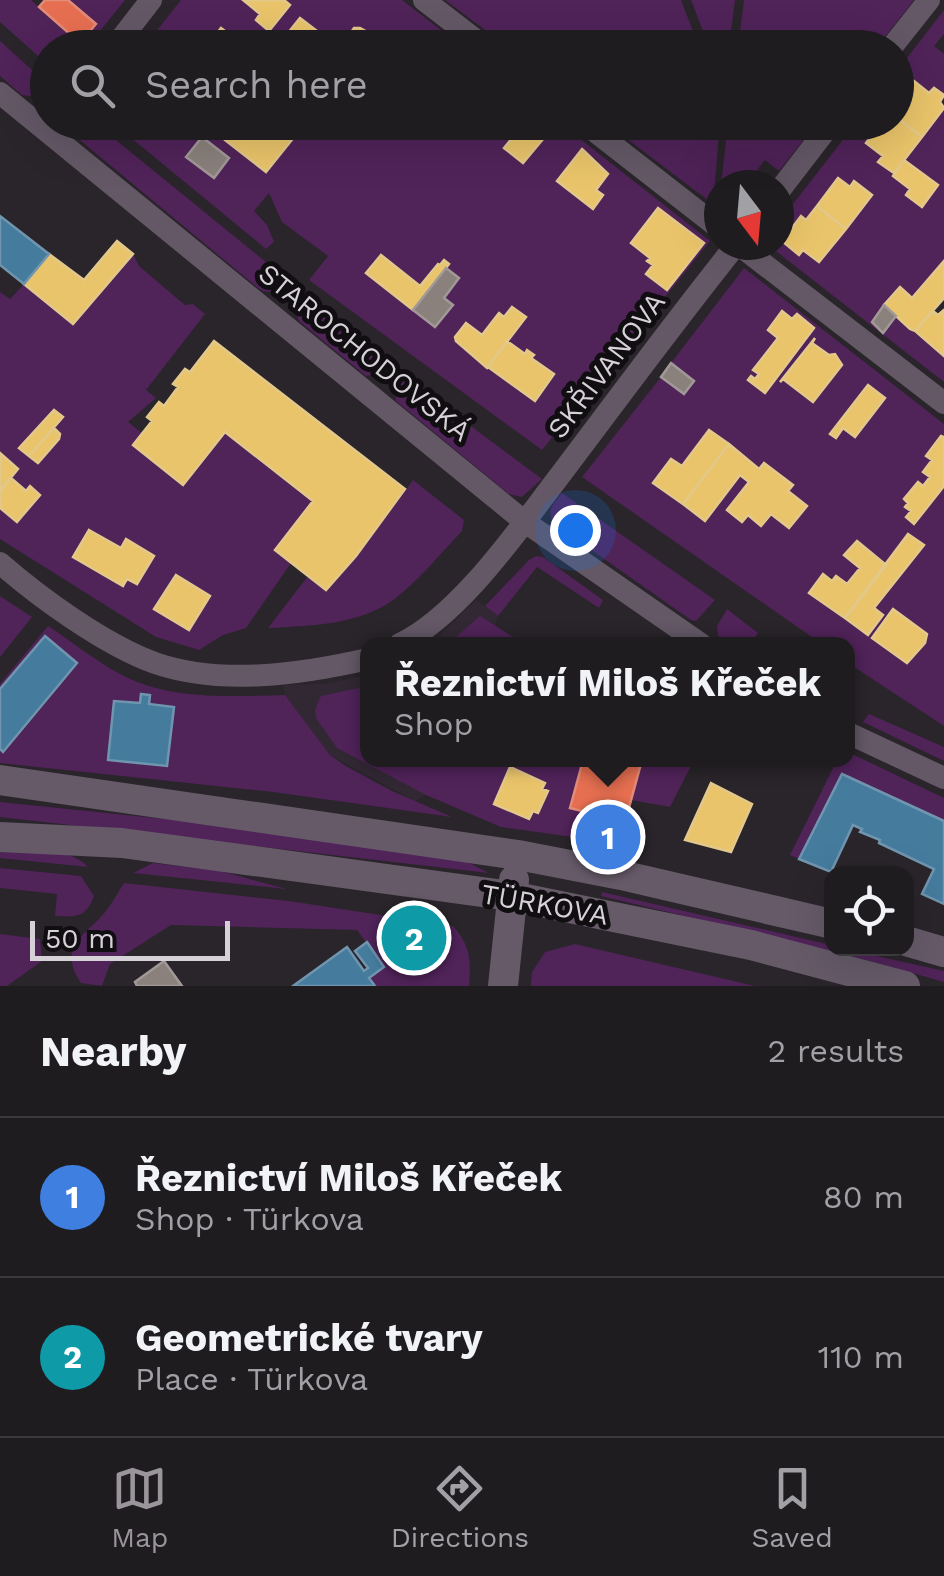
<!DOCTYPE html>
<meta charset="utf-8">
<style>
body{margin:0;font-family:"Work Sans",sans-serif;background:#272529;color:#f1f3f6}
.controls{position:absolute;right:30px;bottom:30px;display:grid;overflow:hidden;border-radius:20px;box-shadow:0 10px 40px #0002}
.controls button{width:90px;height:90px;display:grid;place-items:center;padding:0;border:0;border-bottom:2px solid #3c3a3e;background:#1f1c20;color:#f1f3f6;font:50px sans-serif}
.compass{position:absolute;left:704px;top:170px;width:90px;height:90px;border-radius:50%;background:#1f1c20;box-shadow:0 10px 40px #0002;rotate:164deg}
.scale{position:absolute;left:30px;bottom:25px;width:200px;box-sizing:border-box;padding-left:10px;border:5px solid #d6d1d7;border-top:0;font-size:28px;line-height:35px;white-space:nowrap;color:#d6d1d7;-webkit-text-stroke:8px #110e12;paint-order:stroke}
.you{position:absolute;left:575px;top:530px;width:35px;height:35px;margin:-25px;border:8px solid #fff;border-radius:50%;background:#1a73e8;box-shadow:0 0 0 15px #1a73e833}
.badge{display:grid;place-items:center;width:65px;height:65px;border-radius:50%;background:#99959a;color:#fff;font-size:32px;font-weight:700}
.pin{position:absolute;translate:-50% -50%;border:5px solid #fff;box-shadow:0 2px 10px #0006}
.popup{position:absolute;left:360px;top:637px;width:495px;height:130px;box-sizing:border-box;display:grid;place-content:center;border-radius:20px;background:#1f1c20;filter:drop-shadow(0 2px 8px #0005);font-size:32px;white-space:nowrap;color:#a1a1a5}
.popup b{font-size:38px;color:#f1f3f6}
.popup::after{content:'';position:absolute;left:50%;top:100%;margin-left:-20px;border:20px solid transparent;border-top-color:#1f1c20}
.list{margin:0;padding:0;list-style:none}
h2{display:flex;justify-content:space-between;align-items:center;height:130px;margin:0;padding:0 40px;font-size:42px}
h2 small{font-size:32px;font-weight:400;color:#a1a1a5}
.list li{display:grid;grid-template-columns:65px 1fr auto;gap:30px;align-items:center;box-sizing:border-box;height:160px;padding:0 40px;border-top:2px solid #3c3a3e}
.list b{display:block;font-size:38px;white-space:nowrap}
.list p{margin:0;font-size:32px;white-space:nowrap;color:#a1a1a5}
.list em{font-size:32px;font-style:normal;color:#a1a1a5}
.icon{flex:none;width:55px;height:55px;fill:none;stroke:currentColor;stroke-width:2;stroke-linecap:round;stroke-linejoin:round}
.map{position:relative;flex:none;width:944px;height:986px;overflow:hidden}
.search{position:absolute;background:#1f1c20;box-shadow:0 10px 40px #0002;left:30px;right:30px;top:30px;height:110px;display:flex;align-items:center;gap:25px;box-sizing:border-box;padding:0 35px;border-radius:55px;color:#a1a1a5;font-size:38px}
.sheet{height:450px;background:#1f1c20}
nav{display:flex;justify-content:space-around;align-items:center;box-sizing:border-box;height:140px;border-top:2px solid #3c3a3e;background:#1f1c20;font-size:28px;color:#a1a1a5}
nav a{display:grid;justify-items:center;gap:5px}
nav .on{color:#99959a}
.map>svg:first-child{display:block}
</style>
<div class="map">
<svg width="944" height="986" viewBox="0 0 944 986">
<rect width="100%" height="100%" fill="#29252a"/>
<path fill="#322834" d="M 476,600 L 498,616 L 489,644 L 431,644 Z
M 368,675 L 368,760 L 441,760 L 426,795 L 415,801 L 330,755 L 285,695 L 283,685 L 323,684 Z"/>
<path fill="#502359" fill-rule="evenodd" d="M 0,0 L 31,0 L 80,43 L 96,24 L 68,0 L 125,0 L 87,47 L 48,48 L 47,64 L 0,22 Z
M 181,0 L 243,0 L 260,14 L 256,21 L 269,31 L 284,0 L 402,0 L 463,47 L 376,47 L 373,36 L 366,30 L 354,29 L 343,44 L 334,44 L 300,18 L 280,43 L 285,47 L 247,47 L 221,28 L 211,41 L 218,47 L 143,48 Z
M 445,0 L 681,0 L 699,47 L 508,47 Z
M 691,0 L 735,0 L 729,47 L 709,47 Z
M 744,0 L 914,0 L 877,47 L 738,47 Z
M 944,10 L 944,34 L 934,46 L 944,54 L 944,95 L 934,88 L 929,93 L 897,104 L 897,71 Z
M 0,41 L 42,79 L 42,85 L 30,96 L 22,95 L 0,76 Z
M 944,108 L 944,261 L 912,298 L 901,288 L 872,322 L 884,331 L 896,318 L 944,356 L 944,382 L 768,245 L 779,245 L 779,222 L 856,123 L 882,123 L 883,156 L 879,162 L 910,189 L 906,195 L 921,206 L 938,185 L 904,160 ZM 838,179 L 850,187 L 854,181 L 799,255 L 782,240 L 801,216 L 806,220 Z
M 185,122 L 238,123 L 225,140 L 266,172 L 298,131 L 288,123 L 513,123 L 507,130 L 514,136 L 504,148 L 523,162 L 552,127 L 548,123 L 560,123 L 710,241 L 542,450 L 309,280 L 328,256 L 282,222 L 269,193 L 254,211 L 267,225 L 274,242 L 266,249 L 113,123 ZM 581,149 L 597,160 L 595,164 L 608,174 L 596,190 L 603,195 L 593,209 L 557,181 ZM 658,208 L 703,243 L 667,290 L 646,274 L 653,265 L 647,261 L 650,258 L 631,242 ZM 381,255 L 421,286 L 437,264 L 449,264 L 446,268 L 459,278 L 444,298 L 452,305 L 436,327 L 367,273 ZM 513,307 L 526,318 L 507,341 L 525,354 L 528,351 L 533,355 L 531,358 L 554,375 L 535,400 L 487,368 L 456,341 L 456,337 L 482,335 L 499,314 L 504,317 Z
M 77,123 L 95,123 L 288,280 C 280,290 270,296 258,288 L 81,141 L 76,135 Z
M 606,123 L 720,123 L 713,204 Z
M 728,123 L 728,122 L 817,123 L 779,171 L 765,160 L 748,182 L 750,185 L 721,185 Z
M 133,254 L 139,266 L 185,305 L 193,304 L 205,314 L 146,390 L 156,398 L 128,422 L 142,433 L 133,446 L 183,485 L 225,432 L 313,501 L 275,550 L 291,563 L 246,628 L 223,635 L 199,650 L 156,637 L 0,539 L 0,508 L 17,522 L 39,495 L 31,487 L 26,491 L 11,478 L 18,469 L 0,453 L 0,292 L 10,299 L 24,284 L 73,323 ZM 55,411 L 61,417 L 54,429 L 59,439 L 38,463 L 20,447 ZM 126,539 L 154,556 L 137,584 L 127,579 L 122,586 L 73,557 L 121,548 ZM 176,575 L 210,596 L 189,630 L 155,609 Z
M 744,268 L 944,424 L 944,437 L 923,472 L 930,477 L 923,486 L 918,482 L 904,499 L 911,511 L 906,517 L 915,523 L 944,486 L 944,726 L 848,663 L 848,644 L 822,644 L 582,477 L 661,377 L 684,394 L 694,382 L 671,363 ZM 782,312 L 792,319 L 797,314 L 814,329 L 765,392 L 752,376 L 755,379 L 759,374 L 754,370 L 778,338 L 768,330 ZM 811,342 L 829,355 L 835,354 L 840,362 L 783,379 ZM 868,385 L 885,399 L 855,437 L 843,428 L 836,438 L 831,435 ZM 710,430 L 759,469 L 792,485 L 788,491 L 806,506 L 771,514 L 762,525 L 748,515 L 742,522 L 749,482 L 740,475 L 704,521 L 654,483 L 671,459 L 682,466 ZM 857,542 L 886,565 L 874,608 L 883,615 L 868,635 L 809,593 L 823,574 L 847,584 L 860,568 Z
M 300,290 L 389,363 L 376,374 L 366,376 L 299,321 L 293,305 Z
M 405,377 L 542,479 L 522,497 L 509,494 L 396,401 L 395,392 Z
M 413,480 L 464,520 L 462,531 C 441,553 420,579 396,598 C 361,625 310,626 268,628 L 308,576 L 327,590 L 356,557 Z
M 562,493 L 715,600 L 696,621 L 691,620 L 553,523 C 546,510 554,503 562,493 Z
M 536,556 L 543,557 L 603,600 L 599,608 L 537,567 L 498,616 L 485,606 L 529,560 Z
M 0,596 L 32,617 L 0,657 Z
M 727,609 L 758,633 L 750,644 L 732,644 L 718,636 L 717,626 Z
M 480,616 L 524,644 L 448,644 Z
M 48,626 C 74,643 107,670 135,681 C 180,700 237,696 285,695 L 330,755 L 344,765 L 392,791 L 452,817 L 273,792 L 0,763 L 0,749 L 4,752 L 77,663 L 45,637 L 0,689 L 0,684 ZM 141,694 L 150,696 L 149,704 L 174,707 L 167,766 L 108,760 L 114,701 L 140,703 Z
M 368,686 L 368,760 L 613,760 L 610,772 L 581,765 L 570,808 L 586,812 L 580,838 L 501,827 L 426,795 L 337,748 L 316,718 L 315,709 L 321,696 ZM 510,768 L 545,783 L 542,789 L 547,792 L 538,813 L 533,811 L 529,819 Z
M 869,714 L 944,747 L 944,761 L 863,722 Z
M 848,752 L 944,798 L 944,821 L 842,775 L 799,859 L 790,855 L 837,760 L 848,760 Z
M 642,760 L 694,760 L 670,807 L 631,800 Z
M 0,802 L 204,823 L 459,858 L 489,873 L 0,817 Z
M 0,848 C 26,850 69,846 88,867 L 0,858 Z
M 153,863 L 220,871 L 287,889 L 133,873 Z
M 0,868 L 81,876 L 94,896 C 86,918 77,917 55,916 L 57,894 L 0,888 Z
M 124,883 L 289,901 L 453,926 C 471,946 471,961 469,986 L 375,986 L 369,978 L 384,967 L 357,930 L 171,925 L 110,964 L 102,986 L 81,983 C 56,945 86,936 106,911 C 113,902 118,892 124,883 Z
M 602,892 L 831,945 L 832,948 L 845,949 L 944,971 L 944,982 L 852,956 L 601,896 Z
M 0,934 L 40,939 L 42,961 L 7,986 L 0,986 Z
M 575,944 L 742,983 L 755,986 L 531,986 L 532,972 L 545,952 Z"/>
<path fill="#e9c46a" stroke="#e3c88b" stroke-width="2.5" d="M 243,0 L 284,0 L 290,5 L 269,31 L 256,20 L 260,14 Z
M 300,18 L 334,44 L 343,44 L 354,28 L 360,28 L 373,35 L 377,46 L 285,48 L 280,43 Z
M 221,28 L 247,48 L 218,48 L 210,42 Z
M 914,81 L 929,93 L 934,88 L 944,95 L 940,102 L 944,108 L 922,137 L 896,117 L 896,104 Z
M 896,117 L 922,137 L 894,173 L 878,162 L 883,156 L 866,143 L 882,122 L 896,122 Z
M 238,122 L 288,122 L 299,131 L 266,172 L 225,140 Z
M 513,122 L 548,122 L 553,127 L 523,163 L 504,148 L 514,136 L 507,131 Z
M 582,149 L 608,174 L 596,190 L 603,195 L 593,209 L 557,181 Z
M 904,160 L 938,185 L 922,207 L 906,195 L 910,189 L 893,176 Z
M 838,178 L 850,187 L 854,181 L 872,195 L 846,229 L 817,206 Z
M 817,206 L 846,229 L 819,262 L 803,250 L 799,255 L 782,241 L 801,216 L 806,220 Z
M 658,208 L 704,243 L 667,290 L 646,274 L 653,265 L 647,261 L 650,258 L 631,243 Z
M 117,241 L 133,254 L 73,324 L 24,284 L 49,254 L 84,280 Z
M 381,255 L 420,286 L 438,264 L 440,265 L 444,260 L 449,264 L 413,310 L 366,273 Z
M 944,261 L 944,298 L 915,331 L 910,329 L 884,305 L 900,287 L 912,298 Z
M 512,307 L 526,317 L 487,368 L 456,341 L 455,337 L 466,323 L 482,335 L 499,313 L 504,317 Z
M 944,310 L 944,356 L 915,331 L 933,311 L 938,315 Z
M 782,311 L 792,319 L 797,314 L 814,328 L 765,393 L 748,380 L 751,376 L 755,379 L 759,374 L 753,370 L 778,338 L 768,330 Z
M 815,338 L 812,343 L 829,355 L 835,354 L 842,365 L 813,402 L 783,379 L 780,382 Z
M 214,341 L 405,489 L 356,556 L 326,590 L 275,550 L 313,501 L 225,432 L 183,485 L 133,445 L 152,421 L 147,417 L 159,402 L 164,406 L 178,387 L 173,384 L 185,369 L 190,372 Z
M 507,341 L 525,354 L 527,350 L 534,355 L 531,358 L 554,374 L 535,401 L 488,367 Z
M 868,385 L 885,398 L 855,437 L 843,428 L 836,438 L 830,434 Z
M 54,410 L 63,417 L 29,456 L 19,448 Z
M 54,428 L 60,434 L 59,439 L 38,463 L 29,456 Z
M 709,430 L 729,444 L 683,504 L 653,483 L 671,459 L 682,466 Z
M 941,436 L 944,437 L 944,486 L 914,524 L 906,517 L 911,511 L 905,507 L 908,503 L 904,499 L 918,482 L 923,486 L 930,477 L 923,472 L 932,460 L 926,456 Z
M 729,444 L 759,469 L 764,463 L 793,485 L 788,491 L 807,506 L 789,528 L 771,514 L 761,526 L 748,515 L 742,522 L 727,510 L 749,482 L 740,475 L 705,521 L 683,504 Z
M 0,453 L 18,469 L 0,491 Z
M 11,478 L 26,491 L 30,486 L 40,495 L 17,522 L 0,508 L 0,491 Z
M 89,530 L 121,548 L 126,539 L 154,556 L 137,584 L 127,579 L 123,586 L 73,557 Z
M 908,534 L 924,545 L 874,608 L 883,615 L 868,635 L 845,618 Z
M 857,541 L 886,565 L 845,618 L 809,593 L 823,574 L 832,581 L 836,576 L 847,584 L 860,568 L 844,555 Z
M 176,575 L 210,596 L 189,630 L 154,609 Z
M 893,609 L 927,634 L 925,643 L 907,663 L 872,638 Z
M 510,767 L 545,783 L 542,789 L 548,791 L 538,813 L 533,811 L 529,819 L 494,804 Z
M 711,783 L 752,804 L 731,852 L 685,840 Z"/>
<path fill="#e76f51" stroke="#e28c79" stroke-width="2.5" d="M 45,0 L 68,0 L 96,24 L 80,43 L 39,7 Z
M 613,760 L 642,760 L 618,848 L 580,838 L 586,812 L 570,808 L 582,764 L 610,772 Z"/>
<path fill="#457b9d" stroke="#7095ae" stroke-width="2.5" d="M 0,216 L 49,254 L 24,284 L 0,265 Z
M 45,636 L 77,663 L 3,752 L 0,749 L 0,689 Z
M 141,694 L 150,695 L 149,704 L 174,707 L 167,766 L 108,760 L 114,701 L 140,703 Z
M 842,774 L 944,821 L 944,904 L 922,894 L 934,869 L 879,843 L 880,840 L 860,832 L 862,829 L 853,825 L 831,872 L 799,859 Z
M 367,942 L 384,967 L 369,978 L 375,986 L 293,986 L 347,947 L 364,971 L 368,968 L 355,951 Z"/>
<path fill="#8a817c" stroke="#a19997" stroke-width="2.5" d="M 202,137 L 229,158 L 214,178 L 186,157 Z
M 446,268 L 459,278 L 444,298 L 453,305 L 435,327 L 413,310 Z
M 884,305 L 896,316 L 883,333 L 872,322 Z
M 671,363 L 694,381 L 684,394 L 661,377 Z
M 164,961 L 182,986 L 137,986 L 135,982 Z"/>
<g fill="none" stroke-linecap="round" stroke-linejoin="round">
<path stroke="#645866" stroke-width="22" d="M 424,0 L 486,48
M 114,48 L 151,0
M 891,48 L 929,0
M 0,93 L 525,522 L 701,644
M 583,122 L 719,228
M 779,191 L 832,122
M 739,245 L 944,403
M 0,563 C 40,598 105,645 155,663 C 221,686 302,674 368,659
M 400,644 C 459,616 518,530 558,478 C 617,400 675,321 736,245
M 848,733 L 944,778"/>
<path stroke="#665a69" stroke-width="30" d="M 0,780 L 518,855 L 621,875 L 832,924
M 0,837 L 122,843 L 511,896 L 751,945 L 905,986
M 906,941 L 944,952
M 503,986 L 514,880"/>
</g>
<g text-anchor="middle" stroke-width="10" stroke-linejoin="round" paint-order="stroke">
<g font-size="28" fill="#d6d1d7" stroke="#110e12">
<text transform="translate(365 352) rotate(39)" y="10">STAROCHODOVSKÁ</text>
<text transform="translate(606 365) rotate(-53)" y="10">SKŘIVANOVA</text>
<text transform="translate(545 904) rotate(10)" y="10">TÜRKOVA</text>
</g>
</g>
</svg>
<div class="controls">
<button><svg class="icon" aria-label="locate" viewBox="0 0 24 24"><circle cx="12" cy="12" r="6"/><path d="M12 2v4M12 18v4M2 12h4M18 12h4"/></svg></button>
</div>
<svg class="compass" viewBox="-18 -18 36 36"><path d="M0-13l5 13h-10z" fill="#e53935"/><path d="M0 13l5-13h-10z" fill="#a1a1a5"/></svg>
<div class="scale">50 m</div>
<div class="you"></div>
<div class="pin badge" style="left:608px;top:837px;background:#3f7fe0">1</div>
<div class="popup"><b>Řeznictví Miloš Křeček</b>Shop</div>
<div class="pin badge" style="left:414px;top:938px;background:#0f9aa8">2</div>
<div class="search"><svg class="icon" aria-label="search" viewBox="0 0 24 24"><circle cx="10" cy="10" r="6"/><path d="M15 15l6 6"/></svg>Search here</div>
</div>
<section class="sheet">
<h2>Nearby<small>2 results</small></h2>
<ul class="list">
<li><span class="badge" style="background:#3f7fe0">1</span><div><b>Řeznictví Miloš Křeček</b><p>Shop · Türkova</p></div><em>80 m</em></li>
<li><span class="badge" style="background:#0f9aa8">2</span><div><b>Geometrické tvary</b><p>Place · Türkova</p></div><em>110 m</em></li>
</ul>
</section>
<nav>
<a class="on"><svg class="icon" aria-label="map" viewBox="0 0 24 24"><path d="M3 6l6-2 6 2 6-2v14l-6 2-6-2-6 2zM9 4v14M15 6v14"/></svg>Map</a>
<a><svg class="icon" aria-label="directions" viewBox="0 0 24 24"><path d="M12 3l9 9-9 9-9-9zM9 14v-3h6M13 9l2 2-2 2"/></svg>Directions</a>
<a><svg class="icon" aria-label="saved" viewBox="0 0 24 24"><path d="M7 4h10v16l-5-4-5 4z"/></svg>Saved</a>
</nav>
